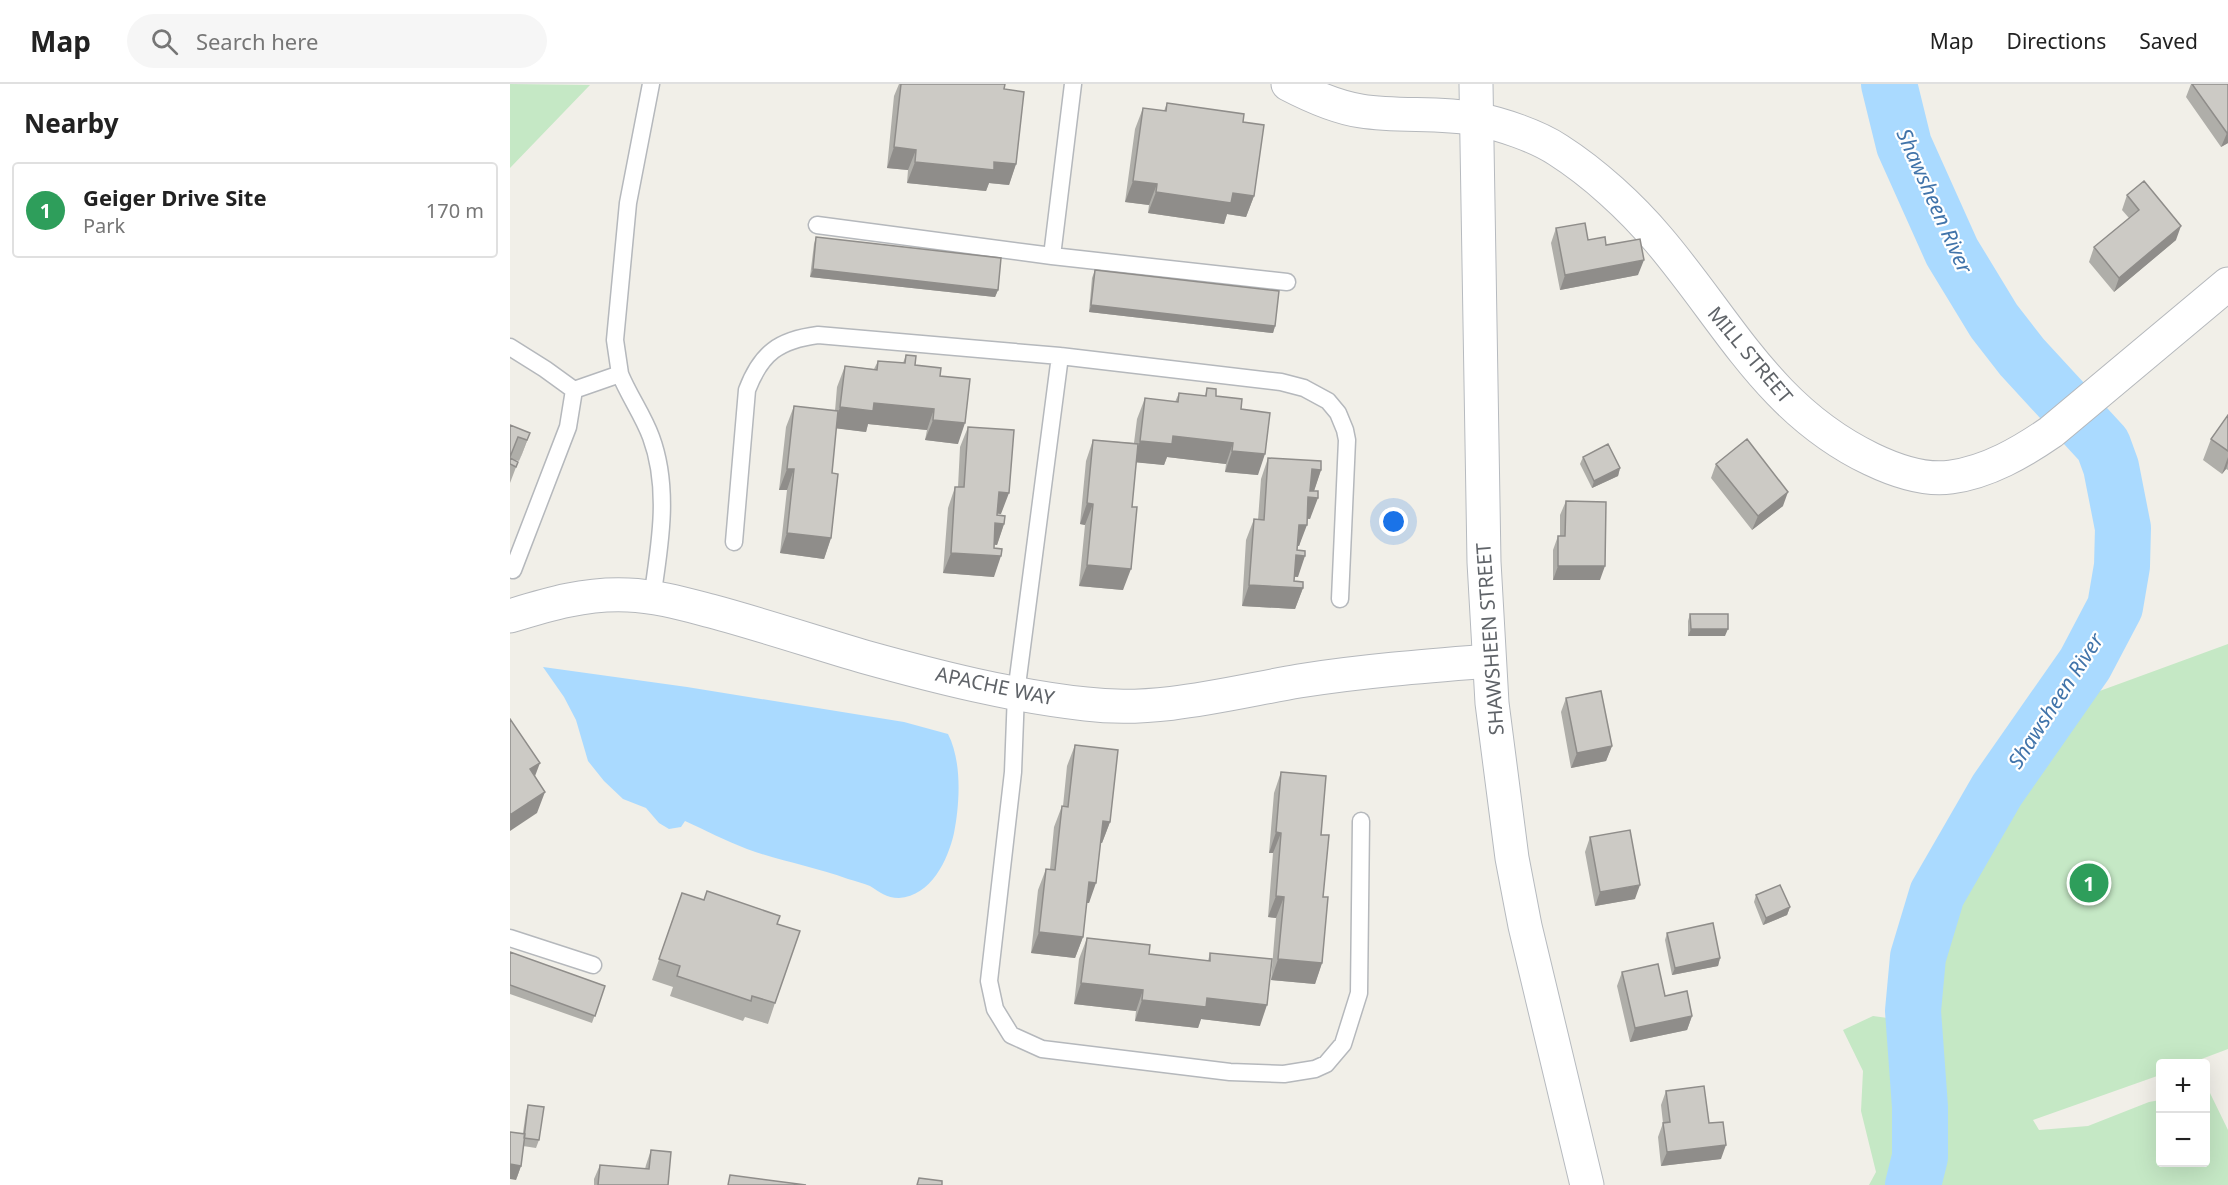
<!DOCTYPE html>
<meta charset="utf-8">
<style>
body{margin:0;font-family:"Noto Sans",sans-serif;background:#f6f6f6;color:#222}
.controls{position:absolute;right:18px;bottom:18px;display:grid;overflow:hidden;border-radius:6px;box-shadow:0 6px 24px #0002}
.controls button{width:54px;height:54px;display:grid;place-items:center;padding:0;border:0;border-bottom:2px solid #e0e0e0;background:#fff;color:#222;font:30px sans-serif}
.you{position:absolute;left:884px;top:438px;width:21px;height:21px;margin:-15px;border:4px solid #fff;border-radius:50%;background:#1a73e8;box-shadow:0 0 0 9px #1a73e833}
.badge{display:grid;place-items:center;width:39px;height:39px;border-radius:50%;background:#b45309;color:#fff;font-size:20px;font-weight:700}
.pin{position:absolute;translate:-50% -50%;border:3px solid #fff;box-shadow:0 2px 6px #0006}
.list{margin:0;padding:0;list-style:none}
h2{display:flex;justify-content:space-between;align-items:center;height:78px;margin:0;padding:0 24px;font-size:26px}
h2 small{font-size:20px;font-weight:400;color:#767676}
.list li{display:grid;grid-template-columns:39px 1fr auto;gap:18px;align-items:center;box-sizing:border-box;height:96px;margin:0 12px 12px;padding:0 12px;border:2px solid #e0e0e0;border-radius:6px}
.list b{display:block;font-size:22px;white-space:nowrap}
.list p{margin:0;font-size:20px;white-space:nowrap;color:#767676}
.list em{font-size:20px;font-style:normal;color:#767676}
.icon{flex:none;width:33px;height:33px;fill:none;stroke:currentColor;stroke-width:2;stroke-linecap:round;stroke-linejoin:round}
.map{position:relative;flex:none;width:1718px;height:1101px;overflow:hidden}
header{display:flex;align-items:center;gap:36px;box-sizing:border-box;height:84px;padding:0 30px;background:#fff;border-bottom:2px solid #e0e0e0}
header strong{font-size:28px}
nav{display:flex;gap:33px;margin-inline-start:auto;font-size:21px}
.search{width:420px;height:54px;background:#f6f6f6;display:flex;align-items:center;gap:15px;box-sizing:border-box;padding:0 21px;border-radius:33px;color:#767676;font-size:22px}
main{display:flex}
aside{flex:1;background:#fff}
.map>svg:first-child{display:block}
</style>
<header>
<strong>Map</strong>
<div class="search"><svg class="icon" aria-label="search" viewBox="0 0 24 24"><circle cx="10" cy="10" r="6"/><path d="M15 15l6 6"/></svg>Search here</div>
<nav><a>Map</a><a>Directions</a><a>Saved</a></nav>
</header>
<main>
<aside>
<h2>Nearby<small></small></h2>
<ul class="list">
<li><span class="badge" style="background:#2e9e5b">1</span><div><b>Geiger Drive Site</b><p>Park</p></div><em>170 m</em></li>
</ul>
</aside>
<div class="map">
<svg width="1718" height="1101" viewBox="0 0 1718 1101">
<rect width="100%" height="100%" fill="#f1efe8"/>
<path fill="#c5e8c5" d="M 0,0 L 80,1 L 0,84 Z
M 1718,560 L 1718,965 L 1681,979 L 1650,980 L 1650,991 L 1523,1036 L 1529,1046 L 1578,1042 L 1639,1018 L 1650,1016 L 1650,1078 L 1696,1078 L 1696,1009 L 1700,1009 L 1718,1046 L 1718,1101 L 1359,1101 L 1366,1088 L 1351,1027 L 1353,987 L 1333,946 L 1363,932 L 1407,938 L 1413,888 L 1428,829 L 1451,769 L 1546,623 Z"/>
<path fill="#aadaff" d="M 33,583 L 177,603 L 394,638 L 438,650 C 452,677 450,719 444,749 C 438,776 421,812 389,814 C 376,814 370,808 360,802 C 353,799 345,797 338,795 C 305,783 270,777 237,765 C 216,757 195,746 175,737 L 171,743 L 159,745 L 149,739 L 136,724 L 113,715 L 94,697 L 78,677 L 66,636 L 54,613 Z"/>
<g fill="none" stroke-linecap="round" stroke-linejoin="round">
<path stroke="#aadaff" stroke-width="56" d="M 1379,0 L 1394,61 L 1442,168 L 1484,237 L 1512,273 L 1593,361 L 1601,383 L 1613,444 L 1612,482 L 1605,523 L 1575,580 L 1487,706 L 1427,810 L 1408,873 L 1403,927 L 1410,1023 L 1410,1073 L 1403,1101"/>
<g stroke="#b5b8bc" stroke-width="19">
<path id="lane" d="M 307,141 L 542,172 L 777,198
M 542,172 L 563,0
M 0,263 L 35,285 L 64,306
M 550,272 L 506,609 L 503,688 L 479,897 L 485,925 L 501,951 L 532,965 L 720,988 L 774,990 L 805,985 L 816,980 L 833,960 L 849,909 L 851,737
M 110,290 C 119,312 133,331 141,353 C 160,404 150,461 142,514
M 64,306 L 110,290 L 105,256 L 118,119 L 141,0
M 224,458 L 237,306 C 251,269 269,256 308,251 L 550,272 L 771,298 L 794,304 L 818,317 L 828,329 L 835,346 L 837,356 L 830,515
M 3,486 L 58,343 L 64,306
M 0,854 L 83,881"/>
</g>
<g stroke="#b5b8bc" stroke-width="35">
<path id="street" d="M 778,0 C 801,12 825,23 851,27 C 889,33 929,28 966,35 C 991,40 1027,52 1048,66 C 1084,89 1121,123 1148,155 C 1218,237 1259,326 1361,375 C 1386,387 1414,397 1441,393 C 1478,388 1512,368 1541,348 L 1718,200
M 0,532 C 39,520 76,509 118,511 C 146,512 174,520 201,527 C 253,541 304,558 355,573 C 427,593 502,612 576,620 C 647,629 720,609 789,597 C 852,587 916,582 979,577"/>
</g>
<g stroke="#b6babf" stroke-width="35">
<path id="secondary" d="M 966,0 L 974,478 L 982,619 L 1002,774 L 1015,842 L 1077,1101"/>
</g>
<use href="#lane" stroke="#fff" stroke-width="16"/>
<use href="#street" stroke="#fff" stroke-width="33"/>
<use href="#secondary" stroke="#fff" stroke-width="33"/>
</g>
<path fill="#afaea9" d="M 389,0 L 495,0 L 494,5 L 506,80 L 499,101 L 479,99 L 476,107 L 397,99 L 398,86 L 377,84 L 384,12 Z
M 1681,0 L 1718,0 L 1718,59 L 1711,63 L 1676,13 Z
M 657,19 L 733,38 L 744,112 L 736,133 L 717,130 L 714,140 L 638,129 L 639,121 L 615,118 L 625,45 L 633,24 L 654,27 Z
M 1617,111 L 1666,156 L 1604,208 L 1579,178 L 1584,163 L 1619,134 L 1612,126 Z
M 1046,144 L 1078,156 L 1128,191 L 1050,206 L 1041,159 Z
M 306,153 L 488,206 L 485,213 L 300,193 L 304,160 Z
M 585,186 L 765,242 L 763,249 L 579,228 L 582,194 Z
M 396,271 L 405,281 L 430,292 L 448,360 L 415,356 L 417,346 L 358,340 L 356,348 L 326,344 L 322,389 L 321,454 L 314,475 L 270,469 L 277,406 L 269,406 L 276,343 L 284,322 L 325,327 L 327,303 L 335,282 L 364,285 L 368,277 L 393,279 Z
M 697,304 L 706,312 L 731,325 L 748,391 L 715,388 L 716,380 L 657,373 L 654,381 L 626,378 L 613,506 L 569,502 L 575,441 L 570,440 L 576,377 L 583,356 L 624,359 L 627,335 L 635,314 L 665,318 L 669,309 L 695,312 Z
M 1718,331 L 1718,386 L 1716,385 L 1712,390 L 1693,376 L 1701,355 Z
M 0,341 L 20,349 L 9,377 L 1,375 L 8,378 L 0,399 Z
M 458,343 L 491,430 L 487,429 L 487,431 L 494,440 L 487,461 L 484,460 L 484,493 L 433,489 L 438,424 L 445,403 L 448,403 L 450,363 Z
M 1073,373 L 1110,384 L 1108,392 L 1082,404 L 1070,380 Z
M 758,374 L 811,386 L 804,407 L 800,435 L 797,435 L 789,462 L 787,462 L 788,493 L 784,493 L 784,497 L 793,504 L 785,525 L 732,522 L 736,456 L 744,435 L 748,436 L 751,395 Z
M 1206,380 L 1273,422 L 1242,446 L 1201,394 Z
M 1056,417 L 1090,496 L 1043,496 L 1043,466 L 1048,452 L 1050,452 L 1050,431 Z
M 1180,530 L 1215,552 L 1178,552 L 1178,537 Z
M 1056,614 L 1102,662 L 1096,677 L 1061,684 L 1051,628 Z
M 565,661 L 600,738 L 592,759 L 590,758 L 579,819 L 576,819 L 573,853 L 565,874 L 521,869 L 528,806 L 536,785 L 540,785 L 544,743 L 552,722 L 553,722 L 557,682 Z
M 771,688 L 811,751 L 813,813 L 812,879 L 805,900 L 761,896 L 766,834 L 758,833 L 763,769 L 759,769 L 764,709 Z
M 1080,753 L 1125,815 L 1085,822 L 1075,768 Z
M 172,809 L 267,840 L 265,919 L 258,940 L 235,933 L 233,937 L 160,912 L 163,903 L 142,896 Z
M 1246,811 L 1280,823 L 1277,831 L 1253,841 L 1244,818 Z
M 1157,849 L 1210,874 L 1208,882 L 1162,891 L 1155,856 Z
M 577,854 L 639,870 L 698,877 L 700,869 L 750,942 L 691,935 L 688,944 L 625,937 L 626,927 L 564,920 L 569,875 Z
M 0,868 L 95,902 L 82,939 L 0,910 Z
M 1112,888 L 1155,912 L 1182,932 L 1177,946 L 1120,958 L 1107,902 Z
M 1156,1007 L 1199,1039 L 1211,1075 L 1151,1082 L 1148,1053 L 1153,1039 L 1151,1021 Z
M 18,1021 L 29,1056 L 26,1064 L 13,1062 L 11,1082 L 6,1096 L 16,1028 Z
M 141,1066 L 158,1101 L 84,1101 L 84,1095 L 90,1081 L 135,1085 L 136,1081 Z"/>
<path fill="#8f8d8a" d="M 1718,48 L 1718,59 L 1711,63 L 1717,49 Z
M 384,63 L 406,66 L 398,86 L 377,84 Z
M 405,78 L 484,78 L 506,80 L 499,101 L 479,99 L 476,107 L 397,99 Z
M 623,97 L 647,100 L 639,121 L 615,118 Z
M 646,108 L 723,109 L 744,112 L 736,133 L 717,130 L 714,140 L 638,129 Z
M 1671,142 L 1666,156 L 1604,208 L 1609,194 Z
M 1134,176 L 1128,191 L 1050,206 L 1055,191 Z
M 303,185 L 488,206 L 485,213 L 300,193 Z
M 581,221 L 765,242 L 763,249 L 579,228 Z
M 364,319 L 424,325 L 417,346 L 358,340 L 356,348 L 323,344 L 330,323 Z
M 423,336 L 455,339 L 448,360 L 415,356 Z
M 20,349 L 12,370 L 9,377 L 17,356 Z
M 663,352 L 723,359 L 716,380 L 657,373 L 654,381 L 622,378 L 630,357 Z
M 722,367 L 755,370 L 748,391 L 715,388 Z
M 1718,373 L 1718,379 L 1716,385 L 1712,390 Z
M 1110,384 L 1108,392 L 1082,404 L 1084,397 Z
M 277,385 L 284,385 L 277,406 L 269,406 Z
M 802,385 L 811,386 L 804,407 L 794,406 Z
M 489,408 L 499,409 L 491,430 L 481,429 Z
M 1278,408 L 1273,422 L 1242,446 L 1248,432 Z
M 798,413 L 808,414 L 800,435 L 791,434 Z
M 577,419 L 583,420 L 575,441 L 570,440 Z
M 485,439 L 494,440 L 487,461 L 478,460 Z
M 789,441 L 797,441 L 789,462 L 782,461 Z
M 277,449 L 321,454 L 314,475 L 270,469 Z
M 441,469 L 491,472 L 484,493 L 433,489 Z
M 786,471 L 795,472 L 788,493 L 778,492 Z
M 577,481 L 621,485 L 613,506 L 569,502 Z
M 1048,482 L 1095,482 L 1090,496 L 1043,496 Z
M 739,501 L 793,504 L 785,525 L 732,522 Z
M 1181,545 L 1218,545 L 1215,552 L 1178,552 Z
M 1102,662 L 1096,677 L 1061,684 L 1067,669 Z
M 30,679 L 22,700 L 20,685 Z
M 35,708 L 27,729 L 0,747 L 0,731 Z
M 593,737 L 600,738 L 592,759 L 585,758 Z
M 766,748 L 771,749 L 763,769 L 759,769 Z
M 579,798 L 586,799 L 579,819 L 571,819 Z
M 1130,801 L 1125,815 L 1085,822 L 1090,808 Z
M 766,812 L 774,813 L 766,834 L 758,833 Z
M 1280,823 L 1277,831 L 1253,841 L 1256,834 Z
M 529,848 L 573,853 L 565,874 L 521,869 Z
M 1210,874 L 1208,882 L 1162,891 L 1165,884 Z
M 768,875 L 812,879 L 805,900 L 761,896 Z
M 571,899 L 633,906 L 626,927 L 564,920 Z
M 697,914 L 757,921 L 750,942 L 691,935 L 688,944 L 625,937 L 632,916 Z
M 1182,932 L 1177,946 L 1120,958 L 1125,944 Z
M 1216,1061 L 1211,1075 L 1151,1082 L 1157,1068 Z
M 0,1080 L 11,1082 L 6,1096 L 0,1095 Z"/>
<path fill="#cccac5" stroke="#8f8d8a" stroke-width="1.5" d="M 391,0 L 495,0 L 494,5 L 514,8 L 506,80 L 484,78 L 484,86 L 405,78 L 406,66 L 384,63 Z
M 1682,0 L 1718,0 L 1718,48 L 1717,49 Z
M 657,19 L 734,30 L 733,38 L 754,41 L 744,112 L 723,109 L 721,119 L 646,108 L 647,100 L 623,97 L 633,24 L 656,27 Z
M 1634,97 L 1671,142 L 1609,194 L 1584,163 L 1629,126 L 1617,111 Z
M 1075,139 L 1078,156 L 1095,153 L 1096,161 L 1130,155 L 1134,176 L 1055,191 L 1046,144 Z
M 306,153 L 491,174 L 488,206 L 303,185 Z
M 585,186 L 769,207 L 765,242 L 581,221 Z
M 396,271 L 406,272 L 405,281 L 431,284 L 430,292 L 460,295 L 455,339 L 423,336 L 424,325 L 364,319 L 363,327 L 330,323 L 335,282 L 367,286 L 368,277 L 395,279 Z
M 697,304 L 706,305 L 706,312 L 732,315 L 731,325 L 760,329 L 755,370 L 722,367 L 723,359 L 663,352 L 662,360 L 630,357 L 635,314 L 668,318 L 669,309 L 696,312 Z
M 284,322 L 328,327 L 322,389 L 328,390 L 321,454 L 277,449 L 284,385 L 277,385 Z
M 1718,331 L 1718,367 L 1701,355 Z
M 0,341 L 20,349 L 17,356 L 8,353 L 0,373 Z
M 458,343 L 504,346 L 499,409 L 489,408 L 487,431 L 495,432 L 494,440 L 485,439 L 484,464 L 492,465 L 491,472 L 441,469 L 445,403 L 454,403 Z
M 1237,355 L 1278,408 L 1248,432 L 1206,380 Z
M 583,356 L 628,360 L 622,423 L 627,423 L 621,485 L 577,481 L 583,420 L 577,419 Z
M 1098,360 L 1110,384 L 1084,397 L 1073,373 Z
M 0,374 L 8,378 L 6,383 L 0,380 Z
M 758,374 L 811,377 L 811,386 L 802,385 L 800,407 L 808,407 L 808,414 L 798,413 L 797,441 L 789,441 L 787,466 L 795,467 L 795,472 L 786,471 L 784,497 L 793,498 L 793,504 L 739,501 L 744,435 L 754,436 Z
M 1056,417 L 1096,418 L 1095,482 L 1048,482 L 1048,452 L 1055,452 Z
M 1180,530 L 1218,530 L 1218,545 L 1181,545 Z
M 1091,607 L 1102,662 L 1067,669 L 1056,614 Z
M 0,635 L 30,679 L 20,685 L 35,708 L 0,731 Z
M 565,661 L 608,666 L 600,738 L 593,737 L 586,799 L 579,798 L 573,853 L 529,848 L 536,785 L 545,786 L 552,722 L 558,723 Z
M 771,688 L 816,692 L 811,751 L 819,751 L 813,813 L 818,813 L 812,879 L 768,875 L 774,813 L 766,812 L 771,749 L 766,748 Z
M 1120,746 L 1130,801 L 1090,808 L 1080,753 Z
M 1270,801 L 1280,823 L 1256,834 L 1246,811 Z
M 197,807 L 270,832 L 267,840 L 290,847 L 265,919 L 242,912 L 241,917 L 167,892 L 170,882 L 149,875 L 172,809 L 194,816 Z
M 1203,839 L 1210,874 L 1165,884 L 1157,849 Z
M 577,854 L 640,861 L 639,870 L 700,877 L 700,869 L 762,875 L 757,921 L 697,914 L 696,923 L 632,916 L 633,906 L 571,899 Z
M 0,868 L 95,902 L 85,932 L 0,901 Z
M 1148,880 L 1155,912 L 1177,907 L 1182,932 L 1125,944 L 1112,888 Z
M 1194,1002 L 1199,1039 L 1213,1038 L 1216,1061 L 1157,1068 L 1153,1039 L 1160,1038 L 1156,1007 Z
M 18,1021 L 34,1023 L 29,1056 L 14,1054 Z
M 0,1048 L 15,1050 L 11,1082 L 0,1080 Z
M 141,1066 L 161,1068 L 158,1101 L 88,1101 L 90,1081 L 139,1085 Z
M 220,1091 L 296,1101 L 218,1101 Z
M 409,1094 L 432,1097 L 432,1101 L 407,1101 Z"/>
<g text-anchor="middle" stroke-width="4.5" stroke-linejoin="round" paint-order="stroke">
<g font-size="20" fill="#5f6368" stroke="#fff">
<text transform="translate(1240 271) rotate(50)" y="7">MILL STREET</text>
<text transform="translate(980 555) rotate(-94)" y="7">SHAWSHEEN STREET</text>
<text transform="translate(485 602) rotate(12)" y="7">APACHE WAY</text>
</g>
<g font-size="21" font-style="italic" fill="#4174aa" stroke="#fff">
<text transform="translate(1424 117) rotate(66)" y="7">Shawsheen River</text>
<text transform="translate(1546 617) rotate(-57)" y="7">Shawsheen River</text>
</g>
</g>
</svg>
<div class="controls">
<button>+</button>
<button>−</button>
</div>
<div class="you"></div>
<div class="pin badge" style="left:1579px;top:799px;background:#2e9e5b">1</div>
</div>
</main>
